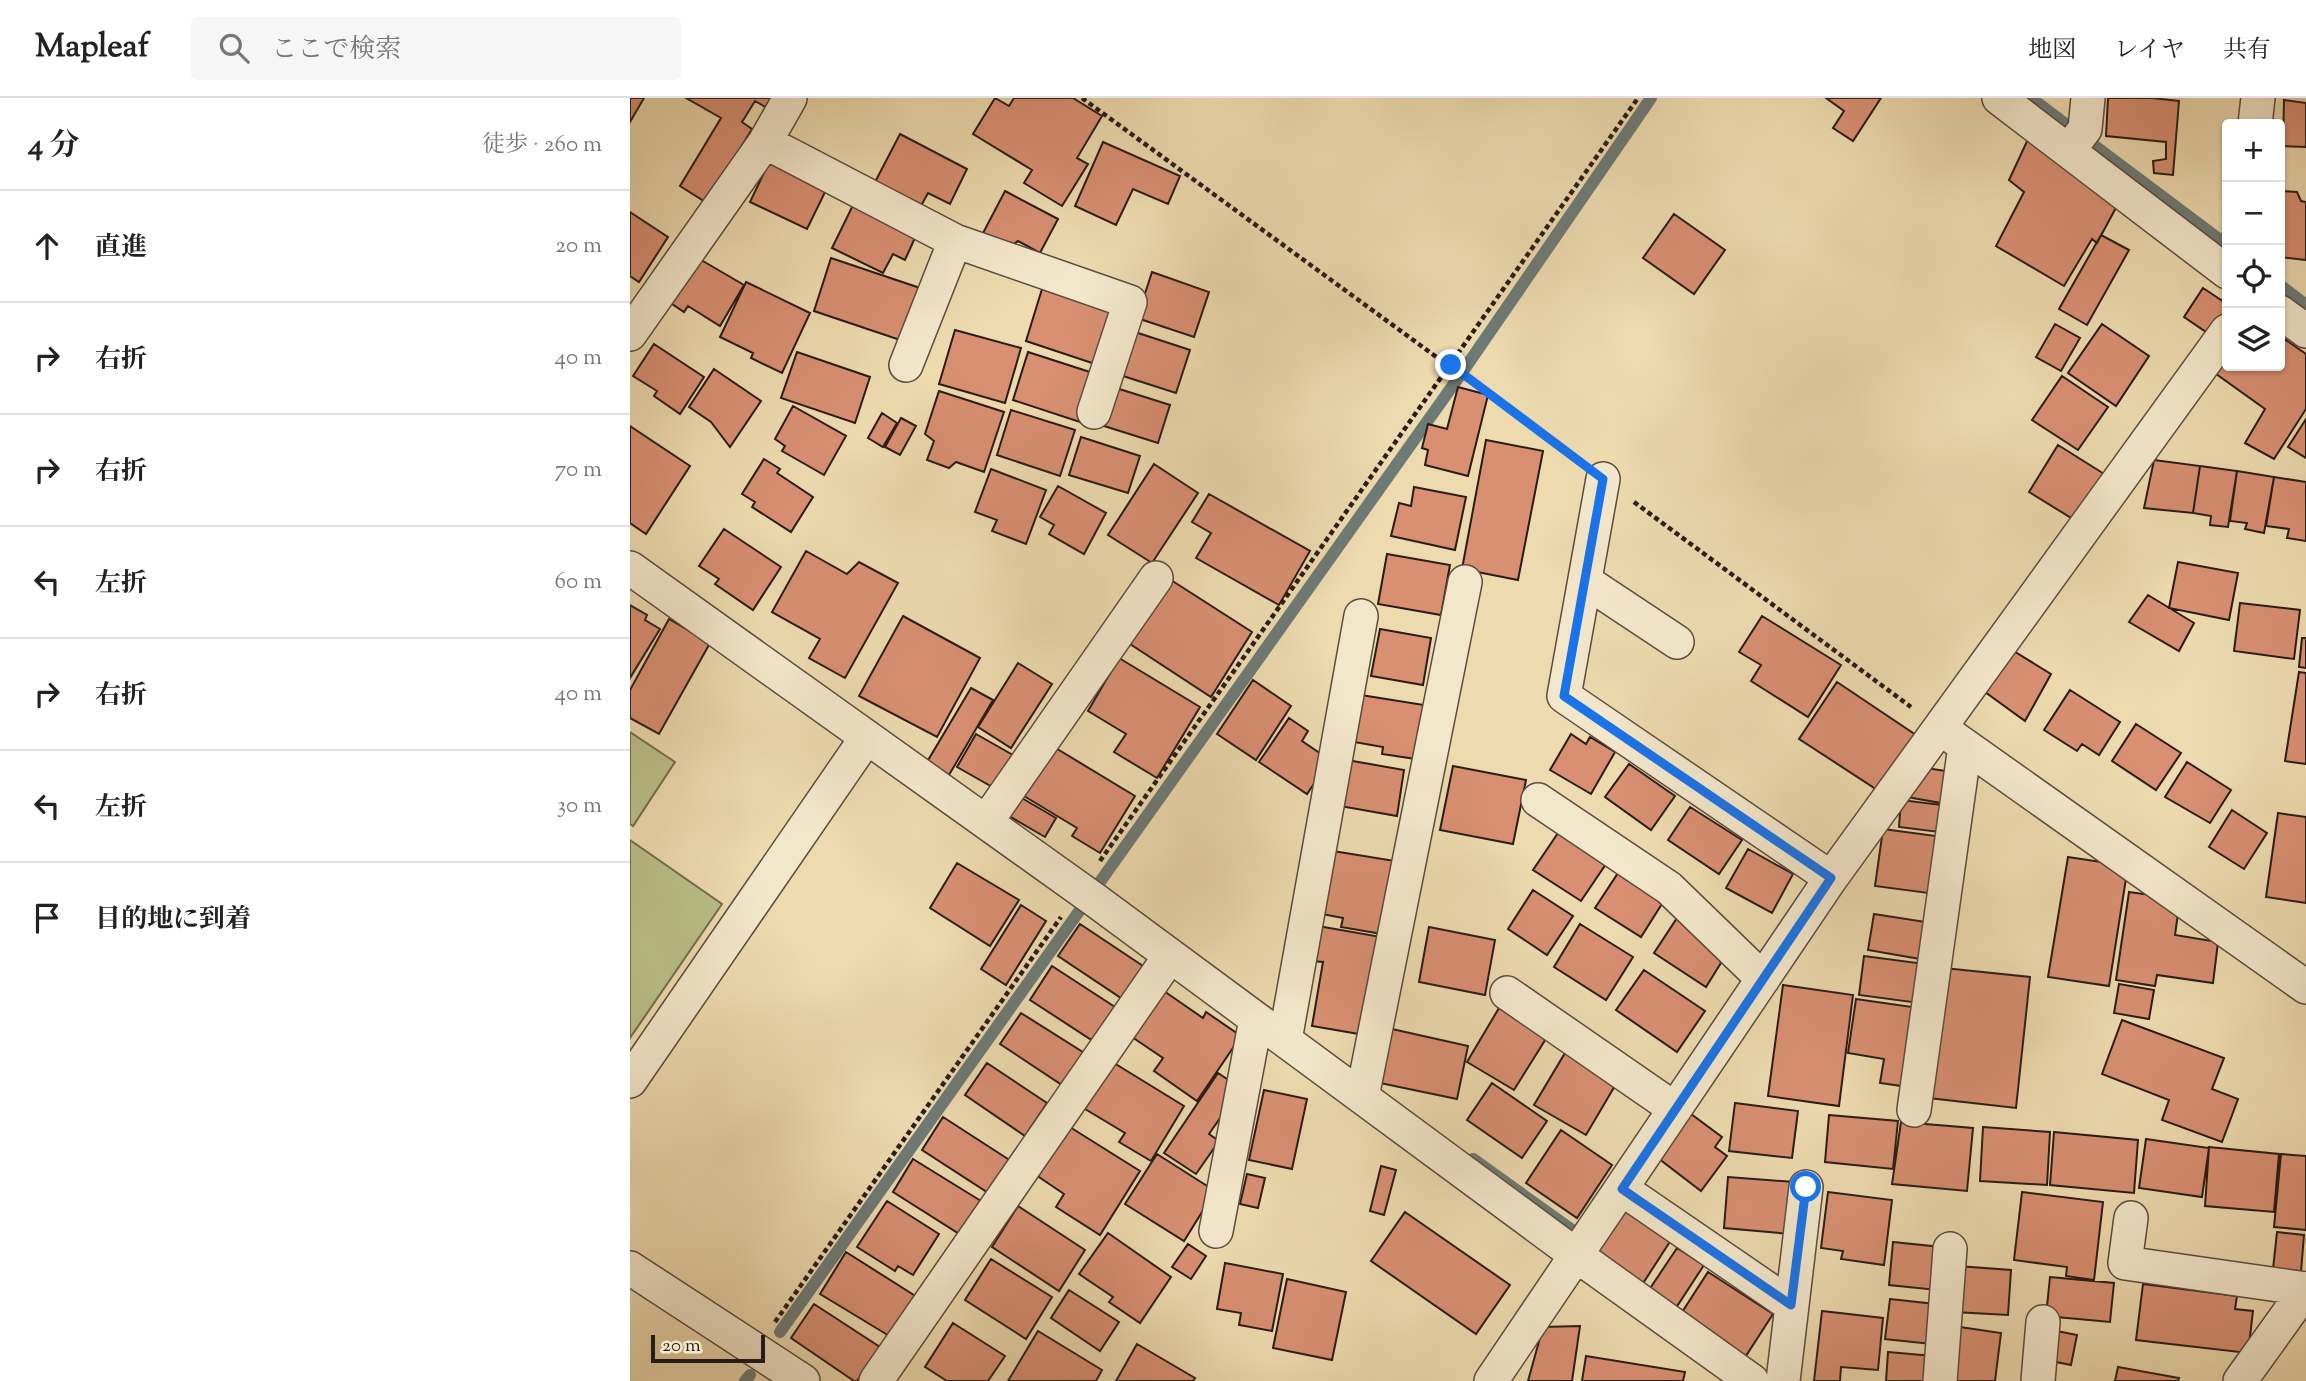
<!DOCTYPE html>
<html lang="ja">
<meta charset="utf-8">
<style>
body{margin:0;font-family:"Sorts Mill Goudy","Noto Serif JP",serif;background:#f6f6f6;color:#222}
.controls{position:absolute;right:21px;top:21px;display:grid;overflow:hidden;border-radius:7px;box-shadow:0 2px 5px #0004}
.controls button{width:63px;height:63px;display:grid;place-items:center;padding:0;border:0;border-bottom:2px solid #e0e0e0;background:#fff;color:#222;font:35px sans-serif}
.scale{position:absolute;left:21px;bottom:18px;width:114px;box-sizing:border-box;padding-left:7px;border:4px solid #2a1c17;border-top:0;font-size:19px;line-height:24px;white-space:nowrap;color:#2a1c17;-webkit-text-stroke:5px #f3e7cb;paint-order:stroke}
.stop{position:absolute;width:21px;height:21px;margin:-16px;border:5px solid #1a73e8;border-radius:50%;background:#fff}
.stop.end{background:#1a73e8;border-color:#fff;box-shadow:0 2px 7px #0008}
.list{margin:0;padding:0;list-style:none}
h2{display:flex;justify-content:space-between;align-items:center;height:91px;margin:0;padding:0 28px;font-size:30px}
h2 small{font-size:23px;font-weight:400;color:#767676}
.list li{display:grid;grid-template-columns:46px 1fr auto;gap:21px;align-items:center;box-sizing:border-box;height:112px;padding:0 28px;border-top:2px solid #e0e0e0}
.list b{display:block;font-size:26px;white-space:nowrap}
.list em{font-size:23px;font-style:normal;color:#767676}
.icon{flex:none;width:38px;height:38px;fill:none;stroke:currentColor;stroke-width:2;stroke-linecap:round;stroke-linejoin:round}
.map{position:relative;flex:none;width:1676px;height:1283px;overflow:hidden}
header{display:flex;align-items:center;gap:42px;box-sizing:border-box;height:98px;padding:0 35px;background:#fff;border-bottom:2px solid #e0e0e0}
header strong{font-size:33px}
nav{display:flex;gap:38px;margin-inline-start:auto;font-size:24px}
.search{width:490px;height:63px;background:#f6f6f6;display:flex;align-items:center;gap:18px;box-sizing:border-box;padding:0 24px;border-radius:7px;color:#767676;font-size:26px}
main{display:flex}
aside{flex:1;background:#fff}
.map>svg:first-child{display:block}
</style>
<header>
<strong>Mapleaf</strong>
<div class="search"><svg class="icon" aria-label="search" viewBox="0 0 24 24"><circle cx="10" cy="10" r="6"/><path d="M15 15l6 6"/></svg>ここで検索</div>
<nav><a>地図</a><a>レイヤ</a><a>共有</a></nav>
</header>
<main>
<aside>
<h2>4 分<small>徒歩 · 260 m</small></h2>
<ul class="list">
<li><svg class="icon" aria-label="ahead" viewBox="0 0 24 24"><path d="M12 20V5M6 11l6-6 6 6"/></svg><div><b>直進</b></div><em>20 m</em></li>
<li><svg class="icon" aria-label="right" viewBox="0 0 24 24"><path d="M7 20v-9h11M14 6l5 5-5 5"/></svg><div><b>右折</b></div><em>40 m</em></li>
<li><svg class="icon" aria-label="right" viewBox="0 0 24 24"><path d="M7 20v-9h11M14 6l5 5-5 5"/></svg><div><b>右折</b></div><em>70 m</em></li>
<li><svg class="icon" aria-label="left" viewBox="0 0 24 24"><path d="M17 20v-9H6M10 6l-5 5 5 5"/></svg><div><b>左折</b></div><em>60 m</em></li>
<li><svg class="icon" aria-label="right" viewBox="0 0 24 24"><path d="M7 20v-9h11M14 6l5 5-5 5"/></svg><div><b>右折</b></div><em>40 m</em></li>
<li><svg class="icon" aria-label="left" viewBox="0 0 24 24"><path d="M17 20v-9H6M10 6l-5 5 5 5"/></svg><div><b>左折</b></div><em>30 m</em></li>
<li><svg class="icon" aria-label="arrive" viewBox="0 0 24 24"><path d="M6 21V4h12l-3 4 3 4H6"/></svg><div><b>目的地に到着</b></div></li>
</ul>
</aside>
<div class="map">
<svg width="1676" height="1283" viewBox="0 0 1676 1283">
<rect width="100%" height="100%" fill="#eddaaf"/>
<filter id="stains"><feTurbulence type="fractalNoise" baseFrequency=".00286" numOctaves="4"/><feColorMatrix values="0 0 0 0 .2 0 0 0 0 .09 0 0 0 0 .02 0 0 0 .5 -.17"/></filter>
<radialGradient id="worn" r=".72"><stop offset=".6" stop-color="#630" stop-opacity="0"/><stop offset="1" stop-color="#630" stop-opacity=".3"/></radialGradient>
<path fill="#babf89" stroke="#726e50" stroke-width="2" d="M 0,634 L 45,664 L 3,728 L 0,726 Z
M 0,742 L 92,806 L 0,940 Z"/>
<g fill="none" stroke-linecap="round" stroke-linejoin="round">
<path stroke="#6e7a75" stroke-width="12" d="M 1401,0 L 1597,147
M 1650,187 L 1676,207
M 843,1061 L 956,1142
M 150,1234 L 831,276 L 1021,0
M 115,1283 L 120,1277"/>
</g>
<path fill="#d88f72" stroke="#2a1c17" stroke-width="2" d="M 0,0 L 14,0 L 0,24 Z
M 56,0 L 152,0 L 144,14 L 125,3 L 112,24 L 122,31 L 77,105 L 50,88 L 91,20 Z
M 365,0 L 379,8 L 384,0 L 443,0 L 472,18 L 447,60 L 458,66 L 432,108 L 394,85 L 402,72 L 343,36 Z
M 1251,0 L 1223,43 L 1203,30 L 1214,13 L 1196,0 Z
M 1478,0 L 1522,0 L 1549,3 L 1543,77 L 1524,75 L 1523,63 L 1536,61 L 1536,44 L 1476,38 Z
M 1654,2 L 1676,5 L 1676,49 L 1653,48 Z
M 270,36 L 337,71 L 320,106 L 298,95 L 291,108 L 245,84 Z
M 1399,39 L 1488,106 L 1467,145 L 1462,141 L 1434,188 L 1366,148 L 1394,94 L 1379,82 Z
M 473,44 L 550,78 L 538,106 L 503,91 L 486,127 L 445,108 Z
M 141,60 L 198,88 L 177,131 L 120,104 Z
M 375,93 L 428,121 L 410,155 L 388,143 L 380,149 L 353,135 Z
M 1650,93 L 1667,94 L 1671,103 L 1676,104 L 1676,162 L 1650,159 Z
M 225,103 L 288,133 L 275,162 L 263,156 L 253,175 L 202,150 Z
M 0,114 L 38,139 L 9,184 L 0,178 Z
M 1044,116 L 1095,152 L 1064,196 L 1013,160 Z
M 1471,137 L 1499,152 L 1457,227 L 1429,211 Z
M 66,159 L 114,187 L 90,228 L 58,208 L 54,214 L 39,204 Z
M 201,160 L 290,190 L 273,243 L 184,213 Z
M 522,174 L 579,194 L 564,239 L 507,220 Z
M 116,184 L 180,215 L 152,275 L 121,260 L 123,255 L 90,239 Z
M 1573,190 L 1597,206 L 1597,215 L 1582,238 L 1554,219 Z
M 412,191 L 488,216 L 471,268 L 396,243 Z
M 1425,226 L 1450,240 L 1431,273 L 1406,259 Z
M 1472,226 L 1519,258 L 1486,308 L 1438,275 Z
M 325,232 L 391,250 L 375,305 L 309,286 Z
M 505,234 L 560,252 L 546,295 L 490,277 Z
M 1650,238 L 1676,256 L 1676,311 L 1644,361 L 1615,345 L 1635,311 L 1582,273 L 1597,251 L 1597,268 L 1650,268 Z
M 24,246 L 74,279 L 50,316 L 24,298 L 27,293 L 3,278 Z
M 167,254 L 240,279 L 225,325 L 151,300 Z
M 398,254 L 466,276 L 450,324 L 383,302 Z
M 84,271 L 131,303 L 100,349 L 81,324 L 59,309 Z
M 1432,278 L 1478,309 L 1448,352 L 1402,322 Z
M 483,289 L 540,307 L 528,345 L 471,327 Z
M 828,289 L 858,297 L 838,378 L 795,367 L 798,352 L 792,350 L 798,326 L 817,331 Z
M 309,293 L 374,314 L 354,374 L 326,364 L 319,370 L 297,362 L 304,343 L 295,336 Z
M 163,308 L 216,338 L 194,377 L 152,353 L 155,348 L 145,341 Z
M 381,312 L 445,332 L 430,378 L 367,357 Z
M 252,315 L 267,325 L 253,349 L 238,340 Z
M 271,320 L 286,328 L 270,357 L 255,349 Z
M 1676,321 L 1676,360 L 1658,349 Z
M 0,328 L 60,368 L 16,436 L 0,425 Z
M 451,339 L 510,358 L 498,395 L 439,377 Z
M 856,342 L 913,353 L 888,482 L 832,471 Z
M 1428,347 L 1479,379 L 1451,426 L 1399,394 Z
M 134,361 L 150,371 L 147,375 L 183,399 L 161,434 L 122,409 L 125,404 L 112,396 Z
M 1524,362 L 1570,368 L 1563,415 L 1514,410 Z
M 524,366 L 568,395 L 522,465 L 478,437 Z
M 1570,368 L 1607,373 L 1598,429 L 1580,427 L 1581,418 L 1563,415 Z
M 361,371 L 416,392 L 396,446 L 362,433 L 367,422 L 345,414 Z
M 1607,373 L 1644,379 L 1634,435 L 1615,431 L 1617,425 L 1600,423 Z
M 1644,379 L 1676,384 L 1676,443 L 1657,440 L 1659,431 L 1636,428 Z
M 428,388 L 476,415 L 454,456 L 419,436 L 424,427 L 410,419 Z
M 784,389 L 836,399 L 825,452 L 761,438 L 769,405 L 781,408 Z
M 579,396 L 680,453 L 649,507 L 566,460 L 581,435 L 562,424 Z
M 94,431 L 151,469 L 123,512 L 85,486 L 89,481 L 69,468 Z
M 176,453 L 217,476 L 229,464 L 268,485 L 215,580 L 179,560 L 190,541 L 142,514 Z
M 757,456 L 820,467 L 811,517 L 748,506 Z
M 1548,464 L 1608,475 L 1599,522 L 1539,510 Z
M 541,482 L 622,534 L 581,599 L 500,546 Z
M 1518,497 L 1564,525 L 1549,553 L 1499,524 Z
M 1610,505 L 1670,512 L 1664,561 L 1604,553 Z
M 0,507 L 17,517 L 15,522 L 30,531 L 0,580 Z
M 273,518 L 350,560 L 307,639 L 229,598 Z
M 1132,518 L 1211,567 L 1178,619 L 1121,583 L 1131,567 L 1109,554 Z
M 39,521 L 80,545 L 29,636 L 0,620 L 0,592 Z
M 750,531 L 801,540 L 793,587 L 741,578 Z
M 1672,540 L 1676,540 L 1676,570 L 1669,569 Z
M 1382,552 L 1421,576 L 1395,623 L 1355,594 Z
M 489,560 L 570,609 L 527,680 L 484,654 L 496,636 L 458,613 Z
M 388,565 L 422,586 L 381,650 L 348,629 Z
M 1669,574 L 1676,575 L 1676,666 L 1655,663 Z
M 623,582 L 661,608 L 626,662 L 587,636 Z
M 1207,584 L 1289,639 L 1252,695 L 1169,641 Z
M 341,590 L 363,602 L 319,677 L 297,664 Z
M 1440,592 L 1490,624 L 1469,657 L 1452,646 L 1447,653 L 1414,632 Z
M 731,597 L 794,607 L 786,661 L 752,656 L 753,649 L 724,644 Z
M 659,620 L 678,633 L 672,643 L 700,662 L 677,696 L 629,664 Z
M 1506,626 L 1551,655 L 1526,692 L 1482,663 Z
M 346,636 L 383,657 L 364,690 L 327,669 Z
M 941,636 L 956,646 L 960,639 L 985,654 L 961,696 L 920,672 Z
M 424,649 L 505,698 L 470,755 L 442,738 L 447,730 L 394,698 Z
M 717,662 L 774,672 L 767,718 L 710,708 Z
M 1557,664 L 1601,692 L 1580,725 L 1535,699 Z
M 999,666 L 1045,698 L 1021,732 L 975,699 Z
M 823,668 L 896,682 L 883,746 L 810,732 Z
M 1296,670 L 1316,673 L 1311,705 L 1277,699 Z
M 390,699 L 426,720 L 415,739 L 379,718 Z
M 1271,702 L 1312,707 L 1309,734 L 1269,729 Z
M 1060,709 L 1112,742 L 1089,776 L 1038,742 Z
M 1602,712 L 1637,735 L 1614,771 L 1579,749 Z
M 1648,715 L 1676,719 L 1676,805 L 1636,799 Z
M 1253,731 L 1306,738 L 1298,795 L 1245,788 Z
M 930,732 L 978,763 L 951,803 L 903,772 Z
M 1118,751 L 1163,776 L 1142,815 L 1096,790 Z
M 703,753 L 765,763 L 752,836 L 711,829 L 713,820 L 692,816 Z
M 1438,759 L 1498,768 L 1479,888 L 1418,879 Z
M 327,765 L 389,802 L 360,848 L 300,810 Z
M 990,772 L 1035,801 L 1011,839 L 965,810 Z
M 903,792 L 943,818 L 917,857 L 878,831 Z
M 1499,794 L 1550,801 L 1545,837 L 1588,844 L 1583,885 L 1527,877 L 1525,888 L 1486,882 Z
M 391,807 L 416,823 L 376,887 L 351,871 Z
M 1051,814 L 1102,847 L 1076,889 L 1024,855 Z
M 1244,816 L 1302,825 L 1296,862 L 1238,852 Z
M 450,826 L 516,870 L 494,902 L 428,858 Z
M 950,826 L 1003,859 L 976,902 L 924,869 Z
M 688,828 L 751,839 L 735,937 L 682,928 L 693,864 L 682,863 Z
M 799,829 L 865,842 L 855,897 L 789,884 Z
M 1234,858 L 1295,866 L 1289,905 L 1229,897 Z
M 422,868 L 485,909 L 463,943 L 400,902 Z
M 1314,870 L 1400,879 L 1386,1010 L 1299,1000 Z
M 1014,872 L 1075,913 L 1047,954 L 986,912 Z
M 1489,886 L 1524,892 L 1519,921 L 1484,915 Z
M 1153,887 L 1223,897 L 1209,1008 L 1138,998 Z
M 531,891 L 573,920 L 576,914 L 611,938 L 567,1003 L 524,973 L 533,960 L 499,937 Z
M 1226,901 L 1296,911 L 1285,990 L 1250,985 L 1254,961 L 1218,955 Z
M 869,910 L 917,939 L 884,992 L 837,964 Z
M 391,915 L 456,956 L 435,989 L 370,946 Z
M 1492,922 L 1594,960 L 1582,991 L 1608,1001 L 1592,1044 L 1532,1022 L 1539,1002 L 1472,976 Z
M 762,931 L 838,948 L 827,1001 L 750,985 Z
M 935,955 L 986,986 L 956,1037 L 904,1007 Z
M 357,965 L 417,1005 L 395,1038 L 335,997 Z
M 484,965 L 554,1008 L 521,1063 L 489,1044 L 495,1035 L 455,1011 Z
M 588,975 L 606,987 L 604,1000 L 579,1036 L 589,1043 L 566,1076 L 534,1055 Z
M 862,985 L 917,1023 L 892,1060 L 837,1022 Z
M 634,992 L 677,1001 L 662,1071 L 619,1062 Z
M 1105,1005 L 1168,1013 L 1162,1060 L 1099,1053 Z
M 1057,1013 L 1092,1039 L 1085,1049 L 1097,1058 L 1071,1093 L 1024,1057 Z
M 1199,1017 L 1268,1023 L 1263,1071 L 1195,1064 Z
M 313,1019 L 381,1063 L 360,1096 L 292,1052 Z
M 1271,1024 L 1343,1030 L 1337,1093 L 1262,1086 Z
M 435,1026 L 510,1073 L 470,1137 L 426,1109 L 434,1096 L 403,1075 Z
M 1353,1029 L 1420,1034 L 1417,1087 L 1350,1083 Z
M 931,1032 L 982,1067 L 947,1120 L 896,1085 Z
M 1424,1034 L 1508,1042 L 1504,1095 L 1420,1087 Z
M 1516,1041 L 1579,1050 L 1572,1099 L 1509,1090 Z
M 1579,1049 L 1649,1056 L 1644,1114 L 1575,1108 Z
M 527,1056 L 585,1093 L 554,1143 L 495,1106 Z
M 1651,1056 L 1676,1058 L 1676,1132 L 1644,1129 Z
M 283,1061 L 351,1103 L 331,1137 L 263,1094 Z
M 751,1068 L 766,1072 L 754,1117 L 740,1113 Z
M 617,1076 L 635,1080 L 628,1110 L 610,1106 Z
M 1098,1079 L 1164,1084 L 1160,1136 L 1094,1130 Z
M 1198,1094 L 1262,1102 L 1254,1167 L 1211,1161 L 1213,1153 L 1191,1150 Z
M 1392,1094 L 1473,1104 L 1464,1182 L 1436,1178 L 1437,1169 L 1384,1162 Z
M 257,1103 L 309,1136 L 283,1177 L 268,1168 L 265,1173 L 227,1149 Z
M 388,1108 L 455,1152 L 429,1193 L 362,1149 Z
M 990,1109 L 1041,1142 L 1010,1190 L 959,1156 Z
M 775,1114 L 880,1187 L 846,1236 L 741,1163 Z
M 1647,1134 L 1674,1137 L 1671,1174 L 1643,1171 Z
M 478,1135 L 541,1179 L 510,1225 L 479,1204 L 483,1199 L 449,1176 Z
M 1263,1144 L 1311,1149 L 1307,1192 L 1259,1187 Z
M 558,1146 L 576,1158 L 561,1181 L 542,1169 Z
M 1047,1150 L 1074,1167 L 1040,1219 L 1013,1201 Z
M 216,1154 L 287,1199 L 261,1239 L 190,1196 Z
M 361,1161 L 422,1199 L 396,1241 L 335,1202 Z
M 595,1165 L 653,1176 L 642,1233 L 609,1227 L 611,1215 L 587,1211 Z
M 1327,1168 L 1381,1172 L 1378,1217 L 1324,1214 Z
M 1078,1174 L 1143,1216 L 1112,1264 L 1047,1222 Z
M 1420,1179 L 1484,1185 L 1480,1224 L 1416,1218 Z
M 657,1181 L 716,1194 L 702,1262 L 643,1250 Z
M 1513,1186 L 1607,1198 L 1605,1211 L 1623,1213 L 1618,1255 L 1506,1242 Z
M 439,1192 L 489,1224 L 470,1253 L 421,1220 Z
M 1260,1201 L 1305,1206 L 1301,1246 L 1255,1241 Z
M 184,1206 L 250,1249 L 227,1283 L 224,1283 L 161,1240 Z
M 1192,1213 L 1253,1220 L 1248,1272 L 1211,1269 L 1210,1283 L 1184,1283 Z
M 323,1225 L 375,1258 L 358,1283 L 317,1283 L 295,1269 Z
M 950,1228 L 942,1283 L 898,1283 L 913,1229 Z
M 1330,1229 L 1371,1235 L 1365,1283 L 1322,1283 Z
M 1422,1232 L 1447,1237 L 1441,1267 L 1416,1262 Z
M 408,1233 L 472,1272 L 466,1283 L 378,1283 Z
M 507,1246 L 565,1280 L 563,1283 L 486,1283 Z
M 1258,1254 L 1303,1258 L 1301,1283 L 1256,1283 Z
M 956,1258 L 1055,1274 L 1053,1283 L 952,1283 Z
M 1488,1269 L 1549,1280 L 1548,1283 L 1485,1283 Z"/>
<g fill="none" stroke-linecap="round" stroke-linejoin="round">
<g stroke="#5b4c3d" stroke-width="36">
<path id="street" d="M 1369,0 L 1597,174
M 1625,26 L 1628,0
M 135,44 L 325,143 L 500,204 L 464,314
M 1439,52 L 1455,31 L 1458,0
M 1650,214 L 1676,233
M 0,236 L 135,44 L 160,0
M 276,267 L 325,143
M 973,381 L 934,598 L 1201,780
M 0,470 L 465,802 L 946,1157 L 1122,1283
M 955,483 L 1047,544
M 1310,630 L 1676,889
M 908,702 L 1039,790 L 1133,881
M 356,724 L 526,480
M 877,895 L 1045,1011
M 655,942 L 731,518
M 0,983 L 237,639
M 732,999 L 835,484
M 1284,1012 L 1335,648
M 992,1091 L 1161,1207
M 1501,1120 L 1495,1165 L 1676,1191
M 586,1133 L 626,921
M 0,1170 L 173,1283
M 246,1283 L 540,858
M 861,1283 L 1201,780 L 1597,233
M 1153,1283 L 1176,1089
M 1310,1283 L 1320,1151
M 1408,1283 L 1413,1224
M 1610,1283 L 1676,1191"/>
</g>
<path stroke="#2a1c17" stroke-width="4.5" stroke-dasharray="5 3.5" stroke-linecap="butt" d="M 452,0 L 946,361
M 1004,404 L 1281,609
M 470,763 L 1008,0
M 145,1224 L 431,819"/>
<use href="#street" stroke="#f3e7cb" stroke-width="33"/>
</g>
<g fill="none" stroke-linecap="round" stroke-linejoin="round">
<path stroke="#1a73e8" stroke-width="9" d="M 821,267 L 973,381 L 934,598 L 1201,780 L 992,1091 L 1161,1207 L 1176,1089"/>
</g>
<rect width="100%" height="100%" filter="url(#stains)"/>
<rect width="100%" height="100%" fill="url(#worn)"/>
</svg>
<div class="controls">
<button>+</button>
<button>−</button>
<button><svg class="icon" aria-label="locate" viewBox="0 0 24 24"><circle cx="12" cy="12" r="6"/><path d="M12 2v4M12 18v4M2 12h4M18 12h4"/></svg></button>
<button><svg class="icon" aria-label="layers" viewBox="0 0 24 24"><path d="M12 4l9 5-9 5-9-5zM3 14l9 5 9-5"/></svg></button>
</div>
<div class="scale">20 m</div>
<div class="stop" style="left:1176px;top:1089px"></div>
<div class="stop end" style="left:821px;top:267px"></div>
</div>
</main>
